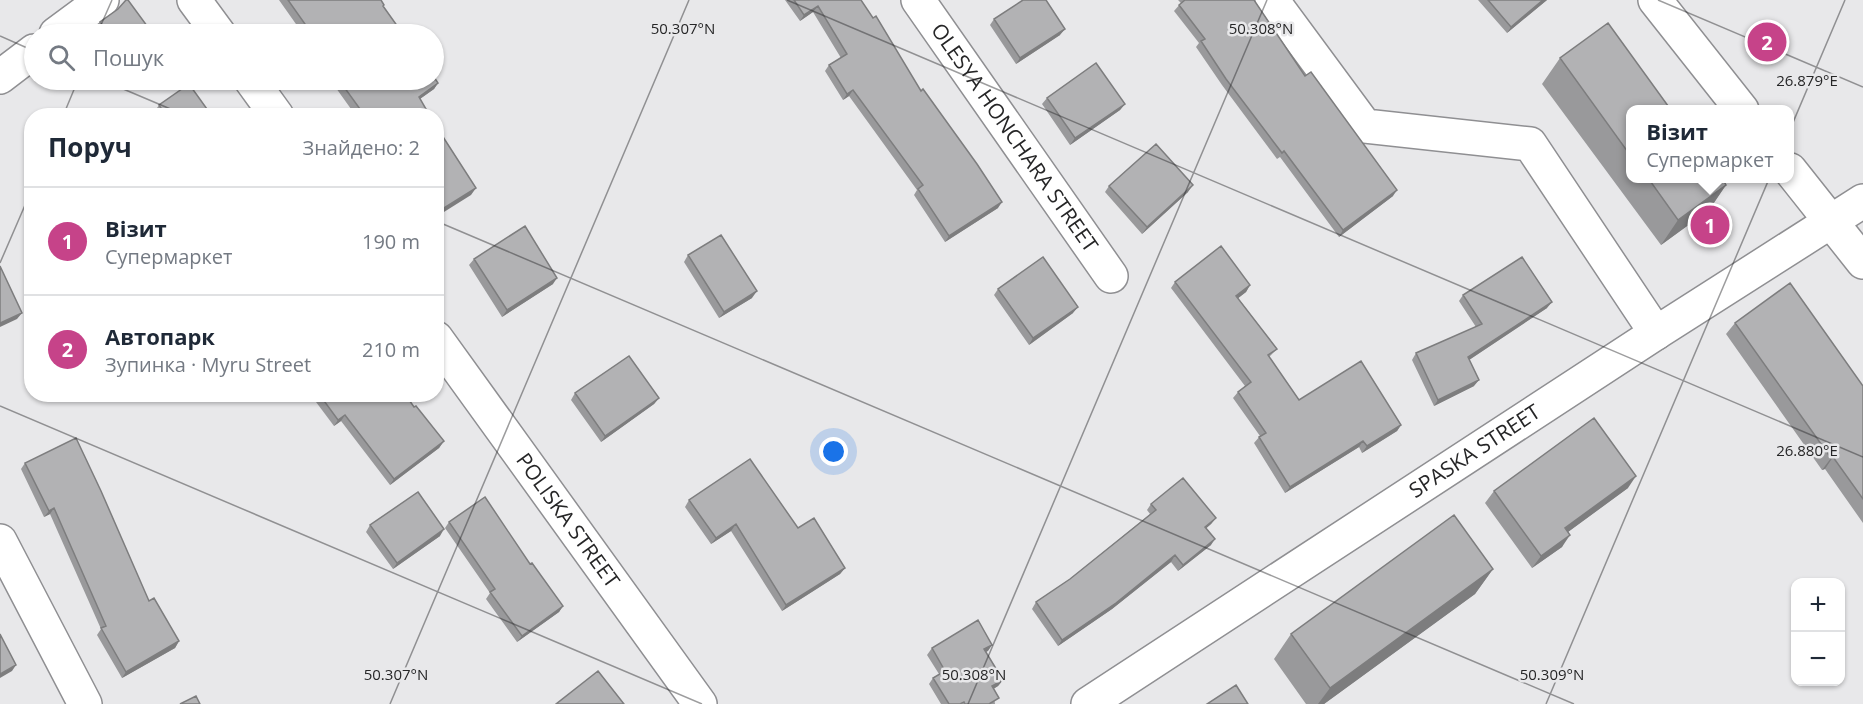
<!DOCTYPE html>
<html lang="uk">
<meta charset="utf-8">
<style>
body{margin:0;font-family:"Open Sans",sans-serif;background:#f6f6f7;color:#1f2937}
.controls{position:absolute;right:18px;bottom:18px;display:grid;overflow:hidden;border-radius:12px;box-shadow:0 2px 4px #0004}
.controls button{width:54px;height:54px;display:grid;place-items:center;padding:0;border:0;border-bottom:2px solid #e0e1e3;background:#fff;color:#1f2937;font:30px sans-serif}
.you{position:absolute;left:834px;top:452px;width:21px;height:21px;margin:-15px;border:4px solid #fff;border-radius:50%;background:#1a73e8;box-shadow:0 0 0 9px #1a73e833}
.badge{display:grid;place-items:center;width:39px;height:39px;border-radius:50%;background:#c64389;color:#fff;font-size:20px;font-weight:700}
.pin{position:absolute;translate:-50% -50%;border:3px solid #fff;box-shadow:0 2px 6px #0006}
.popup{position:absolute;left:1626px;top:105px;width:168px;height:78px;box-sizing:border-box;display:grid;place-content:center;border-radius:12px;background:#fff;filter:drop-shadow(0 2px 4px #0005);font-size:20px;white-space:nowrap;color:#747a83}
.popup b{font-size:22px;color:#1f2937}
.popup::after{content:'';position:absolute;left:50%;top:100%;margin-left:-12px;border:12px solid transparent;border-top-color:#fff}
.list{margin:0;padding:0;list-style:none}
h2{display:flex;justify-content:space-between;align-items:center;height:78px;margin:0;padding:0 24px;font-size:26px}
h2 small{font-size:20px;font-weight:400;color:#747a83}
.list li{display:grid;grid-template-columns:39px 1fr auto;gap:18px;align-items:center;box-sizing:border-box;height:108px;padding:0 24px;border-top:2px solid #e0e1e3}
.list b{display:block;font-size:22px;white-space:nowrap}
.list p{margin:0;font-size:20px;white-space:nowrap;color:#747a83}
.list em{font-size:20px;font-style:normal;color:#747a83}
.icon{flex:none;width:33px;height:33px;fill:none;stroke:currentColor;stroke-width:2;stroke-linecap:round;stroke-linejoin:round}
.map{position:relative;flex:none;width:1863px;height:704px;overflow:hidden}
.search{position:absolute;background:#fff;box-shadow:0 2px 4px #0004;left:24px;top:24px;width:420px;height:66px;display:flex;align-items:center;gap:15px;box-sizing:border-box;padding:0 21px;border-radius:33px;color:#747a83;font-size:22px}
.panel{position:absolute;background:#fff;box-shadow:0 2px 4px #0004;left:24px;top:108px;width:420px;height:294px;border-radius:24px}
.map>svg:first-child{display:block}
</style>
<div class="map">
<svg width="1863" height="704" viewBox="0 0 1863 704">
<rect width="100%" height="100%" fill="#e8e8ea"/>
<g fill="none" stroke-linecap="round" stroke-linejoin="round">
<g stroke="#8f8f92" stroke-width="36">
<g id="minor">
<path id="s1" d="M 918,0 L 1111,276"/>
<path d="M 1272,0 L 1365,126 L 1530,144 L 1656,333"/>
<path d="M 1655,0 L 1742,110"/>
<path d="M 56,34 L 102,0"/>
<path d="M 0,77 L 34,51"/>
<path d="M 1790,170 L 1863,262"/>
<path d="M 0,541 L 85,704"/>
<path id="s2" d="M 1088,704 L 1656,333 L 1863,201"/>
</g>
</g>
<g stroke="#8f8f92" stroke-width="36">
<g id="major">
<path d="M 194,0 L 219,34"/>
<path d="M 251,80 L 277,116"/>
<path id="s3" d="M 436,338 L 700,704"/>
</g>
</g>
<use href="#minor" stroke="#fff" stroke-width="33"/>
<use href="#major" stroke="#fff" stroke-width="33"/>
</g>
<path fill="#99999b" d="M 279,0 L 381,0 L 383,7 L 403,34 L 303,34 Z
M 785,0 L 861,0 L 998,208 L 945,242 L 914,195 L 917,190 L 849,96 L 843,100 L 825,71 L 829,65 L 841,58 L 813,12 L 800,21 Z
M 1178,0 L 1254,0 L 1305,76 L 1393,196 L 1339,237 L 1280,157 L 1277,159 L 1222,85 L 1196,47 L 1199,43 L 1174,11 L 1181,3 Z
M 1478,0 L 1547,0 L 1507,33 Z
M 994,19 L 1060,35 L 1016,64 L 990,25 Z
M 100,22 L 153,34 L 100,34 L 96,28 Z
M 1560,58 L 1630,110 L 1630,178 L 1722,178 L 1726,185 L 1709,210 L 1661,245 L 1542,84 Z
M 332,80 L 434,80 L 438,83 L 434,89 L 420,99 L 430,116 L 356,116 L 331,81 Z
M 1047,98 L 1125,104 L 1120,110 L 1070,145 L 1042,104 Z
M 159,105 L 212,116 L 158,116 L 155,111 Z
M 1109,186 L 1188,192 L 1142,234 L 1105,192 Z
M 688,255 L 752,298 L 719,318 L 684,262 Z
M 474,259 L 553,284 L 502,317 L 469,265 Z
M 1175,282 L 1250,285 L 1246,292 L 1238,298 L 1277,349 L 1269,357 L 1299,400 L 1401,425 L 1397,431 L 1362,453 L 1359,447 L 1285,493 L 1254,443 L 1260,436 L 1233,398 L 1238,392 L 1245,386 L 1171,288 Z
M 998,289 L 1073,313 L 1029,345 L 994,295 Z
M 1463,295 L 1547,308 L 1469,360 L 1474,386 L 1434,406 L 1412,360 L 1416,353 L 1476,327 L 1459,301 Z
M 1735,323 L 1863,386 L 1863,523 L 1825,469 L 1822,470 L 1726,334 Z
M 575,393 L 659,398 L 654,404 L 601,442 L 571,400 Z
M 310,394 L 405,394 L 414,407 L 444,441 L 439,448 L 390,485 L 341,421 L 334,426 Z
M 25,463 L 149,601 L 179,641 L 175,648 L 122,678 L 97,635 L 101,629 L 50,514 L 44,517 L 21,469 Z
M 1628,488 L 1568,532 L 1562,547 L 1532,568 L 1485,503 L 1494,491 Z
M 689,500 L 798,528 L 845,568 L 840,574 L 782,611 L 731,531 L 711,544 L 685,507 Z
M 1151,504 L 1216,518 L 1211,524 L 1206,528 L 1211,545 L 1178,571 L 1171,562 L 1112,609 L 1058,646 L 1032,609 L 1036,602 L 1070,579 L 1150,514 L 1147,510 Z
M 449,522 L 530,564 L 563,606 L 559,612 L 517,642 L 486,599 L 490,593 L 445,528 Z
M 370,525 L 440,536 L 393,569 L 366,532 Z
M 1493,569 L 1475,594 L 1324,704 L 1306,704 L 1274,659 L 1291,634 Z
M 992,645 L 986,652 L 1003,680 L 998,686 L 993,689 L 995,704 L 941,704 L 929,684 L 933,678 L 939,674 L 927,655 L 932,648 Z"/>
<path fill="#7d7d7e" d="M 1543,0 L 1547,0 L 1507,33 L 1511,27 Z
M 818,6 L 813,12 L 800,21 L 804,15 Z
M 1065,29 L 1060,35 L 1016,64 L 1020,58 Z
M 438,83 L 434,89 L 414,103 L 419,97 Z
M 853,90 L 849,96 L 843,100 L 847,94 Z
M 1125,104 L 1120,110 L 1070,145 L 1075,138 Z
M 1193,185 L 1188,192 L 1142,234 L 1147,227 Z
M 1726,185 L 1709,210 L 1661,245 L 1678,220 Z
M 476,188 L 471,195 L 436,217 L 436,213 Z
M 1397,190 L 1393,196 L 1339,237 L 1343,230 Z
M 1002,202 L 998,208 L 945,242 L 949,236 Z
M 557,278 L 553,284 L 502,317 L 507,310 Z
M 1250,285 L 1246,292 L 1232,303 L 1236,296 Z
M 757,291 L 752,298 L 719,318 L 724,312 Z
M 1552,302 L 1547,308 L 1463,364 L 1468,357 Z
M 1078,307 L 1073,313 L 1029,345 L 1033,338 Z
M 22,313 L 17,319 L 0,327 L 0,323 Z
M 1479,380 L 1474,386 L 1434,406 L 1438,400 Z
M 659,398 L 654,404 L 601,442 L 605,436 Z
M 345,415 L 341,421 L 334,426 L 338,420 Z
M 1401,425 L 1397,431 L 1362,453 L 1367,446 Z
M 444,441 L 439,448 L 390,485 L 394,479 Z
M 1363,441 L 1359,447 L 1285,493 L 1290,487 Z
M 1833,457 L 1825,469 L 1822,470 L 1831,458 Z
M 1636,476 L 1628,488 L 1557,540 L 1565,528 Z
M 54,508 L 50,514 L 44,517 L 49,511 Z
M 1216,518 L 1211,524 L 1201,533 L 1205,527 Z
M 736,524 L 731,531 L 711,544 L 716,538 Z
M 444,529 L 440,536 L 393,569 L 397,563 Z
M 1570,535 L 1562,547 L 1532,568 L 1541,556 Z
M 1215,539 L 1211,545 L 1178,571 L 1183,565 Z
M 1175,555 L 1171,562 L 1112,609 L 1058,646 L 1062,640 Z
M 845,568 L 840,574 L 782,611 L 786,605 Z
M 1493,569 L 1475,594 L 1324,704 L 1318,704 L 1330,688 Z
M 563,606 L 559,612 L 517,642 L 522,636 Z
M 179,641 L 175,648 L 122,678 L 126,672 Z
M 992,645 L 988,651 L 980,655 L 984,649 Z
M 16,665 L 12,671 L 0,678 L 0,674 Z
M 1003,680 L 998,686 L 987,693 L 992,686 Z"/>
<path fill="#b2b2b4" stroke="#7d7d7e" stroke-width="1.5" d="M 126,0 L 128,0 L 153,34 L 109,34 L 100,22 L 118,9 Z
M 288,0 L 381,0 L 384,5 L 383,6 L 403,34 L 312,34 Z
M 794,0 L 861,0 L 873,18 L 876,16 L 921,91 L 923,89 L 977,164 L 1002,202 L 949,236 L 918,189 L 923,185 L 853,90 L 847,94 L 829,65 L 847,54 L 818,6 L 804,15 Z
M 1023,0 L 1046,0 L 1065,29 L 1020,58 L 994,19 Z
M 1185,0 L 1254,0 L 1305,76 L 1311,72 L 1397,190 L 1343,230 L 1284,151 L 1282,153 L 1226,79 L 1201,41 L 1205,39 L 1179,5 Z
M 1488,0 L 1543,0 L 1511,27 Z
M 1608,23 L 1671,110 L 1630,110 L 1630,155 L 1560,58 Z
M 1096,63 L 1125,104 L 1075,138 L 1047,98 Z
M 434,77 L 438,83 L 419,97 L 430,116 L 365,116 L 339,80 L 434,80 Z
M 189,84 L 212,116 L 166,116 L 159,105 Z
M 436,126 L 476,188 L 436,213 Z
M 1156,144 L 1193,185 L 1147,227 L 1109,186 Z
M 1648,178 L 1722,178 L 1726,185 L 1678,220 Z
M 525,226 L 557,278 L 507,310 L 474,259 Z
M 721,235 L 757,291 L 724,312 L 688,255 Z
M 1221,246 L 1250,285 L 1236,296 L 1277,349 L 1268,355 L 1299,400 L 1361,361 L 1401,425 L 1367,446 L 1363,441 L 1290,487 L 1259,437 L 1266,433 L 1238,392 L 1251,382 L 1175,282 Z
M 1043,257 L 1078,307 L 1033,338 L 998,289 Z
M 1522,257 L 1552,302 L 1468,357 L 1479,380 L 1438,400 L 1416,353 L 1482,324 L 1463,295 Z
M 0,266 L 22,313 L 0,323 Z
M 1790,283 L 1863,386 L 1863,499 L 1833,457 L 1831,458 L 1735,323 Z
M 629,356 L 659,398 L 605,436 L 575,393 Z
M 319,394 L 405,394 L 414,407 L 416,406 L 444,441 L 394,479 L 345,415 L 338,420 Z
M 1594,418 L 1636,476 L 1565,528 L 1570,535 L 1541,556 L 1494,491 Z
M 76,438 L 101,491 L 149,601 L 154,598 L 179,641 L 126,672 L 101,628 L 106,626 L 54,508 L 49,511 L 25,463 Z
M 750,459 L 798,528 L 814,518 L 845,568 L 786,605 L 736,524 L 716,538 L 689,500 Z
M 1183,478 L 1216,518 L 1205,527 L 1215,539 L 1183,565 L 1175,555 L 1116,603 L 1062,640 L 1036,602 L 1070,579 L 1156,510 L 1151,504 Z
M 418,492 L 444,529 L 397,563 L 370,525 Z
M 485,497 L 530,564 L 532,563 L 563,606 L 522,636 L 490,592 L 495,589 L 449,522 Z
M 1454,515 L 1493,569 L 1330,688 L 1291,634 Z
M 978,620 L 992,645 L 984,649 L 1003,680 L 992,686 L 999,698 L 989,704 L 965,704 L 964,702 L 960,704 L 949,704 L 933,678 L 945,671 L 932,648 Z
M 0,634 L 16,665 L 0,674 Z
M 598,671 L 624,704 L 556,704 Z
M 1236,685 L 1248,704 L 1207,704 Z
M 196,696 L 200,704 L 180,704 Z"/>
<path fill="none" stroke="#262627" stroke-width="1.5" stroke-opacity="0.45" d="M 787,0 L 1863,457M 1658,0 L 1863,87M 97,34 L 112,0M 0,36 L 34,51M 102,80 L 187,116M 63,116 L 78,80M 436,221 L 1574,704M 0,263 L 32,189M 0,406 L 702,704M 390,704 L 689,0M 968,704 L 1267,0M 1546,704 L 1845,0"/>
<g text-anchor="middle" stroke-width="5" stroke-linejoin="round" paint-order="stroke">
<g font-size="21" fill="#262627" stroke="#e8e8ea">
<text dy="7" stroke="none"><textPath href="#s1" startOffset="168">OLESYA HONCHARA STREET</textPath></text>
<text dy="7" stroke="none"><textPath href="#s2" startOffset="462">SPASKA STREET</textPath></text>
<text dy="7" stroke="none"><textPath href="#s3" startOffset="225">POLISKA STREET</textPath></text>
</g>
</g>
<g font-size="15" text-anchor="middle" fill="#262627" stroke="#e8e8ea" stroke-width="5" stroke-linejoin="round" paint-order="stroke">
<text x="683" y="34">50.307°N</text>
<text x="1261" y="34">50.308°N</text>
<text x="1807" y="86">26.879°E</text>
<text x="1807" y="456">26.880°E</text>
<text x="396" y="680">50.307°N</text>
<text x="974" y="680">50.308°N</text>
<text x="1552" y="680">50.309°N</text>
</g>
</svg>
<div class="controls">
<button>+</button>
<button>−</button>
</div>
<div class="you"></div>
<div class="pin badge" style="left:1710px;top:225px">1</div>
<div class="popup"><b>Візит</b>Супермаркет</div>
<div class="pin badge" style="left:1767px;top:42px">2</div>
<div class="search"><svg class="icon" aria-label="search" viewBox="0 0 24 24"><circle cx="10" cy="10" r="6"/><path d="M15 15l6 6"/></svg>Пошук</div>
<section class="panel">
<h2>Поруч<small>Знайдено: 2</small></h2>
<ul class="list">
<li><span class="badge">1</span><div><b>Візит</b><p>Супермаркет</p></div><em>190 m</em></li>
<li><span class="badge">2</span><div><b>Автопарк</b><p>Зупинка · Myru Street</p></div><em>210 m</em></li>
</ul>
</section>
</div>
